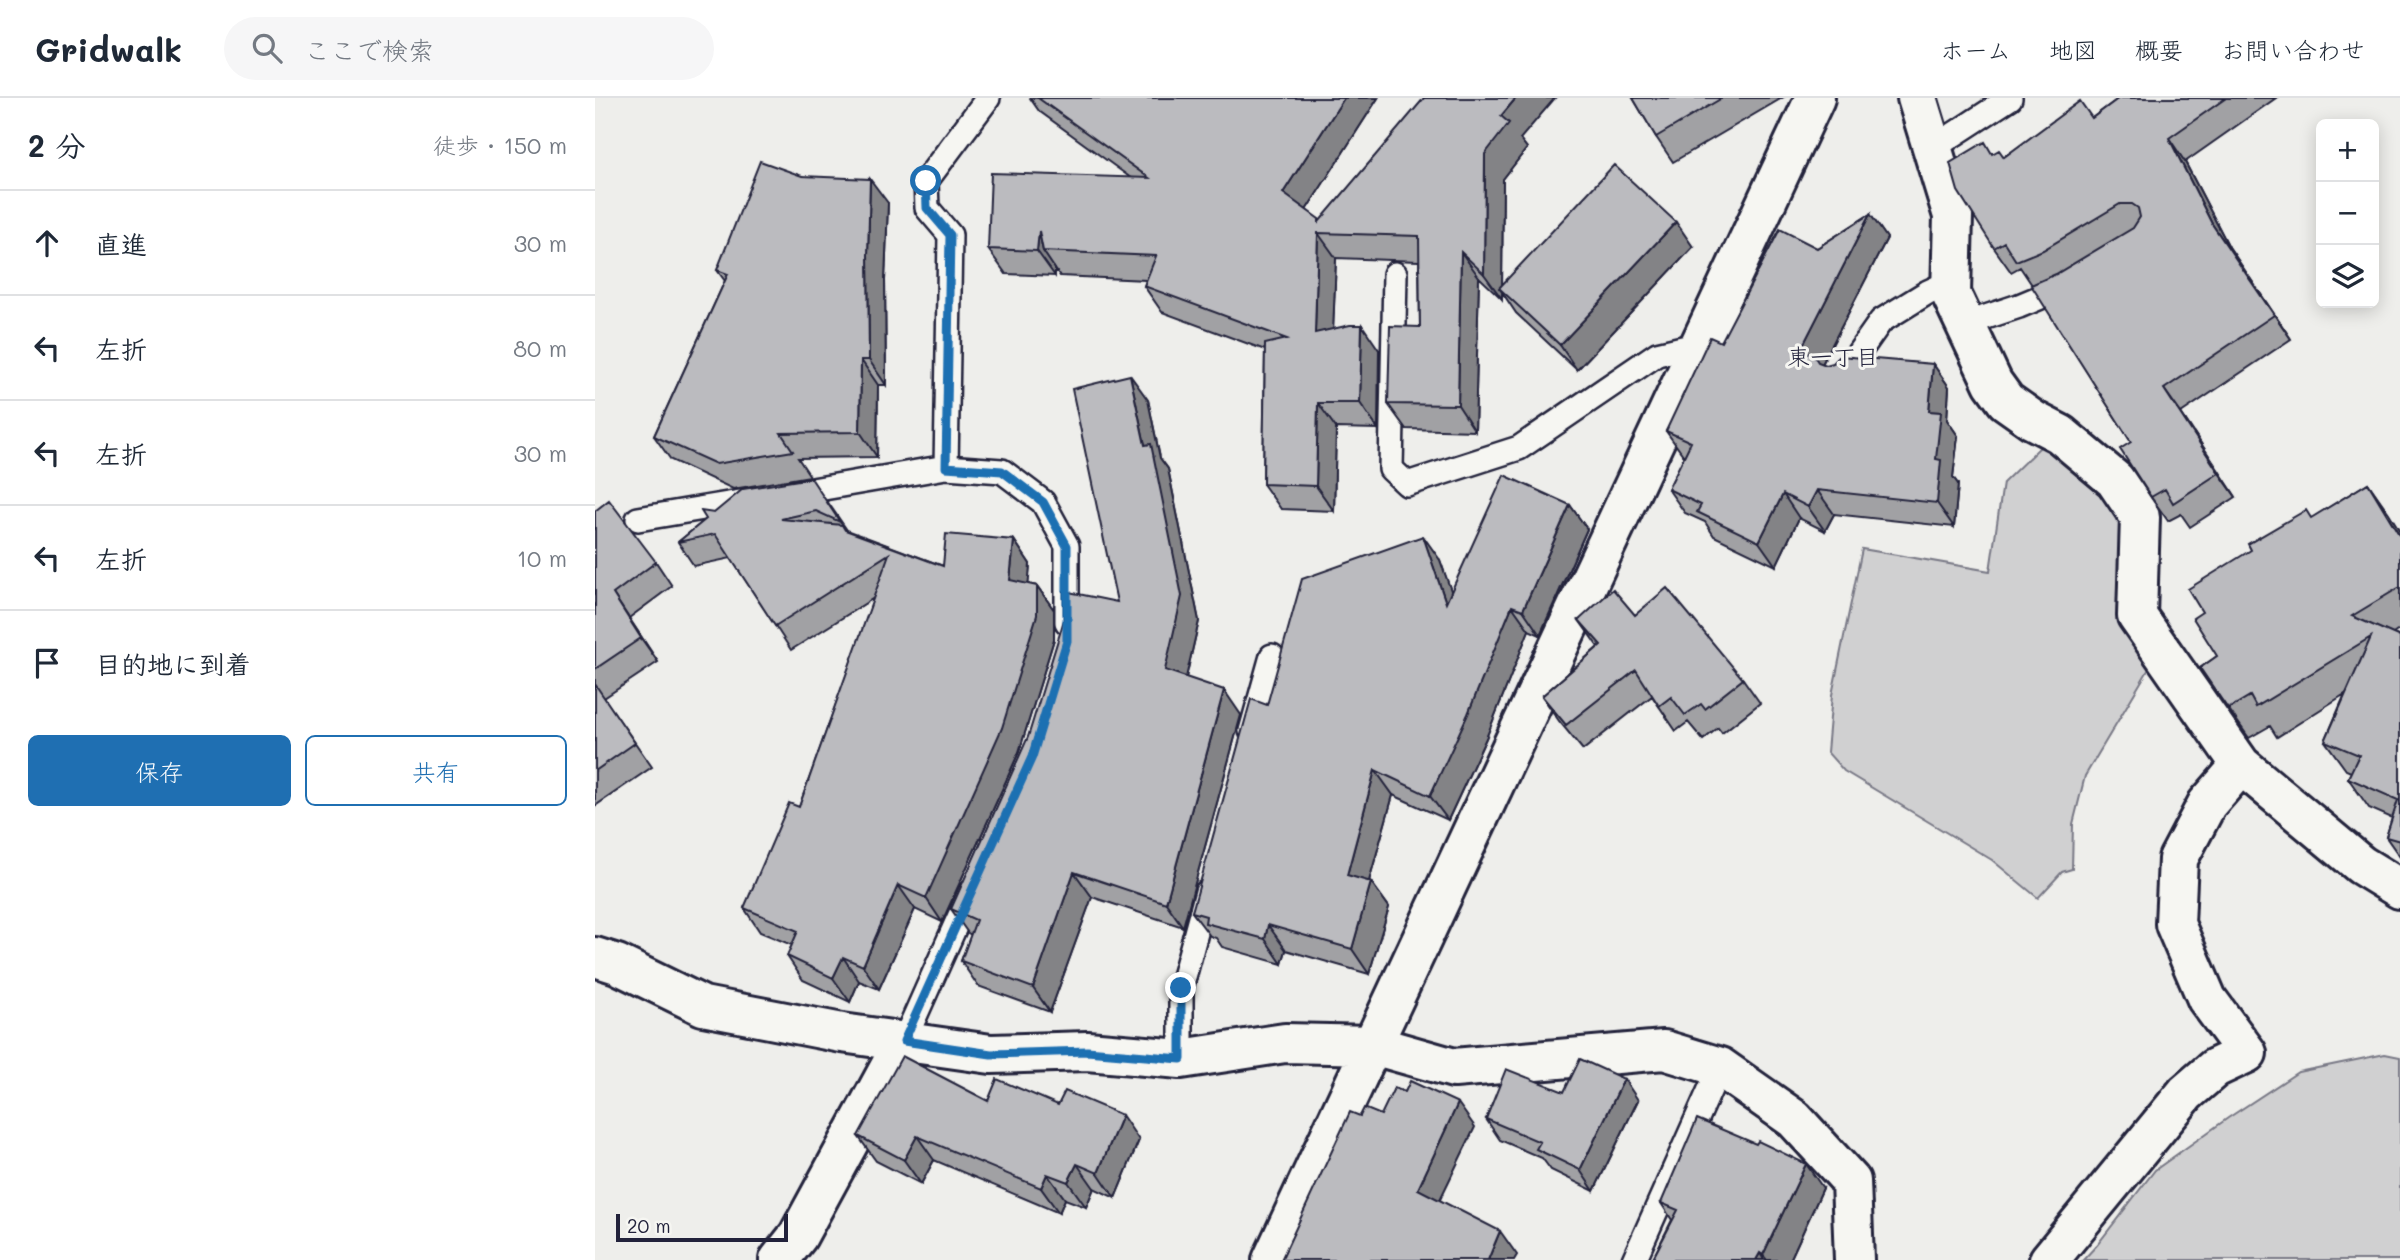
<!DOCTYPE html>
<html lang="ja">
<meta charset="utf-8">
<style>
body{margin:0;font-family:Mali,"Klee One",sans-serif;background:#f6f6f7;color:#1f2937}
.controls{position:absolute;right:21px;top:21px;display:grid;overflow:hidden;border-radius:10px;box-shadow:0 4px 18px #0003}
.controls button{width:63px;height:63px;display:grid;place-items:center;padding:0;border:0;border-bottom:2px solid #e0e1e3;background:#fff;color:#1f2937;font:35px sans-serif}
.scale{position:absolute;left:21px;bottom:18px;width:172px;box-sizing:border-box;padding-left:7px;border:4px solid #22223b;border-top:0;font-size:19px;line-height:24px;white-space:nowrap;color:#22223b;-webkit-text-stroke:5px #f6f6f2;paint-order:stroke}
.stop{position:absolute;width:21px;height:21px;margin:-16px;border:5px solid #1f6fb2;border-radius:50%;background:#fff}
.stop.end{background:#1f6fb2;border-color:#fff;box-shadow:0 2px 7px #0008}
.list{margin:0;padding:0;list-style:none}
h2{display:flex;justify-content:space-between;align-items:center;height:91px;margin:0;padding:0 28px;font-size:30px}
h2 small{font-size:23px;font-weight:400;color:#747a83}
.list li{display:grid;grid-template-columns:46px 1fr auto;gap:21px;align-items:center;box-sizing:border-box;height:105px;padding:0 28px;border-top:2px solid #e0e1e3}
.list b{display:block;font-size:26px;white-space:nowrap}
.list em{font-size:23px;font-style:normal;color:#747a83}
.actions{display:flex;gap:14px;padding:21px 28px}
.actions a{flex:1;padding:16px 0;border:2px solid #1f6fb2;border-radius:10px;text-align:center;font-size:24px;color:#1f6fb2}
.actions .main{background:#1f6fb2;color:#fff}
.icon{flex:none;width:38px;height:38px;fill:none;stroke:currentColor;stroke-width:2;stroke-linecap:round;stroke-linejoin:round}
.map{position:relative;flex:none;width:1805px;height:1162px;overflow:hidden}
header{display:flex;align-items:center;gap:42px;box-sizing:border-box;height:98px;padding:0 35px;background:#fff;border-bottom:2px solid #e0e1e3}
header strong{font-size:33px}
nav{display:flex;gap:38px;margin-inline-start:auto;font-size:24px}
.search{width:490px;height:63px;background:#f6f6f7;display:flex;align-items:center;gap:18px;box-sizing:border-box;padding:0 24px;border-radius:38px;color:#747a83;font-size:26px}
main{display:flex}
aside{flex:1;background:#fff}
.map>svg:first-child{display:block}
</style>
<header>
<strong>Gridwalk</strong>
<div class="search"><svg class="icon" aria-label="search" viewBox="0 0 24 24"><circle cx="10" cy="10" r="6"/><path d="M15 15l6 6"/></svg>ここで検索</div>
<nav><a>ホーム</a><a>地図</a><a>概要</a><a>お問い合わせ</a></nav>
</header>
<main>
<aside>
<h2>2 分<small>徒歩 · 150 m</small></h2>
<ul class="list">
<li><svg class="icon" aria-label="ahead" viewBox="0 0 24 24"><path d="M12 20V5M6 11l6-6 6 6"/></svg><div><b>直進</b></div><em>30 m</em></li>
<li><svg class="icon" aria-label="left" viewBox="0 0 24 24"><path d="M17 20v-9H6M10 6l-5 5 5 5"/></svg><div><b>左折</b></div><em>80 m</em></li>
<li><svg class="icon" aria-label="left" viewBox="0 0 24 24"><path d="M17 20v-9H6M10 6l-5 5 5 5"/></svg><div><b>左折</b></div><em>30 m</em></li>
<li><svg class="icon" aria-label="left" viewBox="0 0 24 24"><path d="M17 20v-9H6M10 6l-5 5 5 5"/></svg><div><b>左折</b></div><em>10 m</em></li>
<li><svg class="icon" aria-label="arrive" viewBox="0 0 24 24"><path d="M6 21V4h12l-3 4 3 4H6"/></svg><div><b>目的地に到着</b></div></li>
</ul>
<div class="actions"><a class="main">保存</a><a>共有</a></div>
</aside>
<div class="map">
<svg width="1805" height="1162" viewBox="0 0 1805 1162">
<rect width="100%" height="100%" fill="#eeeeeb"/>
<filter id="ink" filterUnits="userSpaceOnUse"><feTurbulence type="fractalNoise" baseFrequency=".0143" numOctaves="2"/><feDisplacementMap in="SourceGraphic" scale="14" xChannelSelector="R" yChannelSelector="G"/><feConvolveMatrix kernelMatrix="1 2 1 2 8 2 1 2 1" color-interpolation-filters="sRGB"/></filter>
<g filter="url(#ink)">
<path fill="#d0d0d1" stroke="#797986" stroke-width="2" d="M 1448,346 L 1513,394 L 1526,419 L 1530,447 L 1522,496 L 1555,569 L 1490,678 L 1478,726 L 1477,771 L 1467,774 L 1443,800 L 1397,762 L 1249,673 L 1232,654 L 1237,597 L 1267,451 L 1395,473 L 1408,385 Z
M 1790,956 L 1805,959 L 1805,1162 L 1488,1162 L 1502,1147 L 1560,1072 L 1633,1020 L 1703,974 Z"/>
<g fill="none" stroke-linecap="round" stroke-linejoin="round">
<g stroke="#22223b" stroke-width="28">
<path id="lane" d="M 1338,50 L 1415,0
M 800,176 L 796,371 L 812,386 L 924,350 L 1062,256 L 1105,246
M 1370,226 L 1424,208 L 1472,188
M 1248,277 L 1286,223 L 1333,194 L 1357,183
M 351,369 L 355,137 L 332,110 L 331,83 L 393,0
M 194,396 L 351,369 L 407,373 L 448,404 L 472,448 L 472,524
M 43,421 L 157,402
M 656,633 L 677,558
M 309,943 L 375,795
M 586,961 L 586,890 L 612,794
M 1039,1162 L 1125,969"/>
</g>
<g stroke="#22223b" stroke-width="44">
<path id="street" d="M 1322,0 L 1358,118 L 1356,196 L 1398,285 L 1411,303 L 1438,322 L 1465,336 L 1520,382 L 1545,419 L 1542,518 L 1646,667 L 1766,767 L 1805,791
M 0,859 L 22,866 L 108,908 L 247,935 L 396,956 L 492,953 L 586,961 L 690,945 L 778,947 L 859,970 L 1069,952 L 1125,969 L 1199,1021 L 1256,1083 L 1259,1162
M 184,1162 L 203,1138 L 309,943
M 677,1162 L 1220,0
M 1454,1162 L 1591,995 L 1620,970 L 1652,955 L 1612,901 L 1580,826 L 1583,761 L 1612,706 L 1646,667"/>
</g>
<use href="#lane" stroke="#f6f6f2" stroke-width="23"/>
<use href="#street" stroke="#f6f6f2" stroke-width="38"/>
</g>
<path fill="#a1a1a4" stroke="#22223b" stroke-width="2" d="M 435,0 L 783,0 L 711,112 L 725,123 L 925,41 L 932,50 L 908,81 L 907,186 L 1098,149 L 982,272 L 921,215 L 907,194 L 907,201 L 884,179 L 880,333 L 811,331 L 793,306 L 825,229 L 824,163 L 741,160 L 738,231 L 784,252 L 783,331 L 741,330 L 739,413 L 686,411 L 668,386 L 670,252 L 567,214 L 549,188 L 551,182 L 465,178 L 460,171 L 460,178 L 411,176 L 393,151 L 536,80 L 444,13 Z
M 1038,0 L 1187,0 L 1078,64 L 1061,39 Z
M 1524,0 L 1681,0 L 1590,64 L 1634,149 L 1696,241 L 1586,315 L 1641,399 L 1595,429 L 1586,416 L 1573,423 L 1556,399 L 1536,344 L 1437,187 L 1425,169 L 1416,174 L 1399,150 L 1398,55 L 1409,58 L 1497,20 Z
M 207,78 L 293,105 L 290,182 L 291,287 L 283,287 L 282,359 L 203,360 L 215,378 L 138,391 L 76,362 L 59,338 L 130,183 L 122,172 Z
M 1275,116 L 1292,140 L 1227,266 L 1231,267 L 1338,266 L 1354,289 L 1352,322 L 1363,338 L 1358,379 L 1363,386 L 1359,429 L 1239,416 L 1230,433 L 1204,420 L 1181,468 L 1119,438 L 1110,424 L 1090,415 L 1073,391 L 1090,358 L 1088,357 L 1071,333 L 1222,150 Z
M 553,302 L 565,360 L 573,371 L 604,523 L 591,579 L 646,617 L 588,829 L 497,799 L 455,914 L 383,888 L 366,863 L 376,837 L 373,835 L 356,811 L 522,504 Z
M 1773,385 L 1805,433 L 1805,531 L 1798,536 L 1805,539 L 1805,759 L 1791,739 L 1797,720 L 1774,710 L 1753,680 L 1756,674 L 1751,672 L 1730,643 L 1750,596 L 1682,639 L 1675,628 L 1654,640 L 1605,570 L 1622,558 L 1607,514 L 1717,420 Z
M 232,403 L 252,432 L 348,468 L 419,442 L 435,466 L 433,486 L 442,488 L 459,512 L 459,541 L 424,654 L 347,824 L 320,811 L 284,891 L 264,883 L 255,904 L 208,882 L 192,858 L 197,847 L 165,834 L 149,810 L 204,709 L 279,500 L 196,552 L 136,460 L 99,468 L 83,444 L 119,415 Z
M 975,407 L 992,431 L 945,537 L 934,532 L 891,640 L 853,722 L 798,697 L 774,783 L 776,784 L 794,809 L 774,876 L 691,852 L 687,866 L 627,849 L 621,840 L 615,838 L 597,814 L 672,607 L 845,462 L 856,494 Z
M 0,413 L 61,464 L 77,488 L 34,520 L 63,564 L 9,600 L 57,669 L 0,708 Z
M 1040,517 L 1148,581 L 1165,605 L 1127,635 L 1123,630 L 1108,642 L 1093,624 L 1081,633 L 1057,598 L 988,652 L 964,623 L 947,598 L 1003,549 L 984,522 Z
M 969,994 L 1043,1002 L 999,1093 L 956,1072 L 947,1060 L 905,1042 L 891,1021 Z
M 393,1003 L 544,1042 L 520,1100 L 499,1090 L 491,1109 L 470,1101 L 464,1115 L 339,1062 L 326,1086 L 281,1063 L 263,1038 Z
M 1228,1090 L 1195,1162 L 1057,1162 L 1077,1122 L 1066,1105 Z"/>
<path fill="#838386" stroke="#22223b" stroke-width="2" d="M 749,0 L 783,0 L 706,120 L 688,95 Z
M 921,0 L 960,0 L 925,41 L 932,50 L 908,81 L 907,193 L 904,190 L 907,194 L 907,201 L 889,176 L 890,56 L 906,18 Z
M 1574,40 L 1590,64 L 1634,149 L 1696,241 L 1617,126 Z
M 275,81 L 293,105 L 290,182 L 291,287 L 274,262 L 273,157 Z
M 1275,116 L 1292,140 L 1226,268 L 1204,255 Z
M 1081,124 L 1098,149 L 982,272 L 965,247 Z
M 444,133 L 448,153 L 460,171 L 460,178 L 442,153 Z
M 723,135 L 741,160 L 737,260 L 720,235 Z
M 866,154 L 884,179 L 880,333 L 863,307 Z
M 767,227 L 784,252 L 783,331 L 765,305 Z
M 266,262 L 283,287 L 282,359 L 265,334 Z
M 1338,266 L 1354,289 L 1352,322 L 1363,338 L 1358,379 L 1363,386 L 1359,429 L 1342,405 L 1341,361 L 1334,313 Z
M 535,277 L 553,302 L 565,360 L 573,371 L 604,523 L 587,597 L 570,572 L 550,347 Z
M 1569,291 L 1586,315 L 1641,399 L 1624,375 Z
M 723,305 L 741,330 L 739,413 L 721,388 Z
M 1773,385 L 1794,415 L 1805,433 L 1805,438 Z
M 1222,392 L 1239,416 L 1230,433 L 1213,409 Z
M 1188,396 L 1204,420 L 1181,468 L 1164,444 Z
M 975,407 L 992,431 L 945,537 L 928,512 Z
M 828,438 L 845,462 L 869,529 L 851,505 Z
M 419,442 L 435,466 L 432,506 L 415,482 Z
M 442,488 L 459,512 L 459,541 L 424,654 L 347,824 L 331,800 Z
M 18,496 L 34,520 L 63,564 L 46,540 Z
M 917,508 L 934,532 L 891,640 L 853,722 L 835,698 Z
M 629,592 L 646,617 L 588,829 L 571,805 Z
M 780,672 L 798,697 L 769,801 L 752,777 Z
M 479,774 L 497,799 L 455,914 L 438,890 Z
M 776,784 L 794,809 L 774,876 L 757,851 Z
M 303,787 L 320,811 L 284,891 L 268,868 Z
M 673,827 L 691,852 L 687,866 L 670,841 Z
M 248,859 L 264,883 L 255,904 L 238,880 Z
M 1029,981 L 1043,1002 L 999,1093 L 985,1072 Z
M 863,1005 L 880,1029 L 839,1114 L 823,1091 Z
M 527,1017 L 544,1042 L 520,1100 L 503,1075 Z
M 322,1038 L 339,1062 L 326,1086 L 309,1062 Z
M 482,1066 L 499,1090 L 491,1109 L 473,1084 Z
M 1211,1066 L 1228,1090 L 1195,1162 L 1172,1162 L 1168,1157 Z
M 452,1076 L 470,1101 L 464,1115 L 446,1090 Z
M 905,1133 L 922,1157 L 919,1162 L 893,1162 Z
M 1165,1155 L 1169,1162 L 1161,1162 Z"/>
<path fill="#bbbbbf" stroke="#22223b" stroke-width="2" d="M 443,0 L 749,0 L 688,95 L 724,121 L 724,124 L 829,0 L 921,0 L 906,18 L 914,25 L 890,56 L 889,176 L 866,154 L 863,307 L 793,306 L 795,228 L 825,229 L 824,138 L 723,135 L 720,235 L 755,227 L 767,227 L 765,305 L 723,305 L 721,388 L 668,386 L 670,246 L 692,241 L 549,188 L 561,158 L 448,153 L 444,133 L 442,153 L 393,151 L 396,75 L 554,80 Z
M 1038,0 L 1127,0 L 1061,39 Z
M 1524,0 L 1631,0 L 1574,40 L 1617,126 L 1679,217 L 1569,291 L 1624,375 L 1578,405 L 1570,391 L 1556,399 L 1525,351 L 1536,344 L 1436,187 L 1461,176 L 1538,130 L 1545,119 L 1543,110 L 1537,106 L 1525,106 L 1448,152 L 1421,163 L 1409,144 L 1399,150 L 1363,93 L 1355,65 L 1390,44 L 1397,56 L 1404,52 L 1409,59 L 1485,3 L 1497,20 Z
M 165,63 L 207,78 L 275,81 L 273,157 L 274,262 L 266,262 L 265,334 L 186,335 L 198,353 L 121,366 L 59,338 L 133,176 L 122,172 Z
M 1019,67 L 1081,124 L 965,247 L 904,190 Z
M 1275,116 L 1204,255 L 1218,256 L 1223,264 L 1231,267 L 1238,265 L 1245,258 L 1338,266 L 1334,313 L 1346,314 L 1341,361 L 1346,362 L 1342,405 L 1222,392 L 1213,409 L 1188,396 L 1164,444 L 1102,414 L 1106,407 L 1073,391 L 1096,344 L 1071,333 L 1115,239 L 1126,244 L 1185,131 L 1222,150 Z
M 535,277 L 550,347 L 556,346 L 587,498 L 570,572 L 629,592 L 571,805 L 479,774 L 438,890 L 366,863 L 381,822 L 356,811 L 433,639 L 469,522 L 469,493 L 522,504 L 477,291 Z
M 909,377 L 975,407 L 928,512 L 917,508 L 873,616 L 835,698 L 780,672 L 752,777 L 776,784 L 757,851 L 673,827 L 670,841 L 610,825 L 611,818 L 597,814 L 656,601 L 672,607 L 707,481 L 828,438 L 851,505 Z
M 216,380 L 245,424 L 221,413 L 186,421 L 247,427 L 250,432 L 348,468 L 351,436 L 419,442 L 415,482 L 442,488 L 442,517 L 407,630 L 331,800 L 303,787 L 268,868 L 248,859 L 238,880 L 192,858 L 203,833 L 149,810 L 194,705 L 204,709 L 294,456 L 180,528 L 120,436 L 83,444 L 111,421 L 106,413 L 119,415 L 148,391 Z
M 1773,385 L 1805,438 L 1805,489 L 1757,518 L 1805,539 L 1805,743 L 1791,739 L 1803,702 L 1753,680 L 1764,657 L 1730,643 L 1776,539 L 1661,609 L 1655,598 L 1633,611 L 1605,570 L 1622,558 L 1598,520 L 1607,514 L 1593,491 L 1656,452 L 1653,446 L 1711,412 L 1716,420 Z
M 14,402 L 61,464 L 18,496 L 46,540 L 0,571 L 0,413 Z
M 1072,490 L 1148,581 L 1110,611 L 1106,606 L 1090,617 L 1076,599 L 1064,608 L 1041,572 L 971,627 L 947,598 L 1006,547 L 984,522 L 1018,491 L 1040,517 Z
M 0,586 L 40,645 L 0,673 Z
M 307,958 L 393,1003 L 402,981 L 463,1007 L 470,993 L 527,1017 L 503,1075 L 482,1066 L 473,1084 L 452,1076 L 446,1090 L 322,1038 L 309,1062 L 263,1038 Z
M 985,961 L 1029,981 L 985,1072 L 941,1051 L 945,1044 L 891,1021 L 911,971 L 969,994 Z
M 815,983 L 863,1005 L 823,1091 L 905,1133 L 893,1162 L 686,1162 L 755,1014 L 765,1018 L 769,1010 L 786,1017 L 799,990 L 810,994 Z
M 1102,1021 L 1161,1046 L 1163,1043 L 1211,1066 L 1168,1157 L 1165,1155 L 1161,1162 L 1057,1162 L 1083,1112 L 1066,1105 Z"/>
</g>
<g fill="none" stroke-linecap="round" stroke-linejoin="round" filter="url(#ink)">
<path stroke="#1f6fb2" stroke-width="9" d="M 331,83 L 332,110 L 355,137 L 351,369 L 407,373 L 448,404 L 472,448 L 472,543 L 437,659 L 309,943 L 396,956 L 492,953 L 586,961 L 586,890"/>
</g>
<g text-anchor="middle" stroke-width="6" stroke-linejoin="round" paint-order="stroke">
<g font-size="23" fill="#22223b" stroke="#f6f6f2">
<text x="1238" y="267">東一丁目</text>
</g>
</g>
</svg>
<div class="controls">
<button>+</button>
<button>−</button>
<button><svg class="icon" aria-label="layers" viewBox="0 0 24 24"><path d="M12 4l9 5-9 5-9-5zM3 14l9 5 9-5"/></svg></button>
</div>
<div class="scale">20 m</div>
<div class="stop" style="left:331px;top:83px"></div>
<div class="stop end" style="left:586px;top:890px"></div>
</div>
</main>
